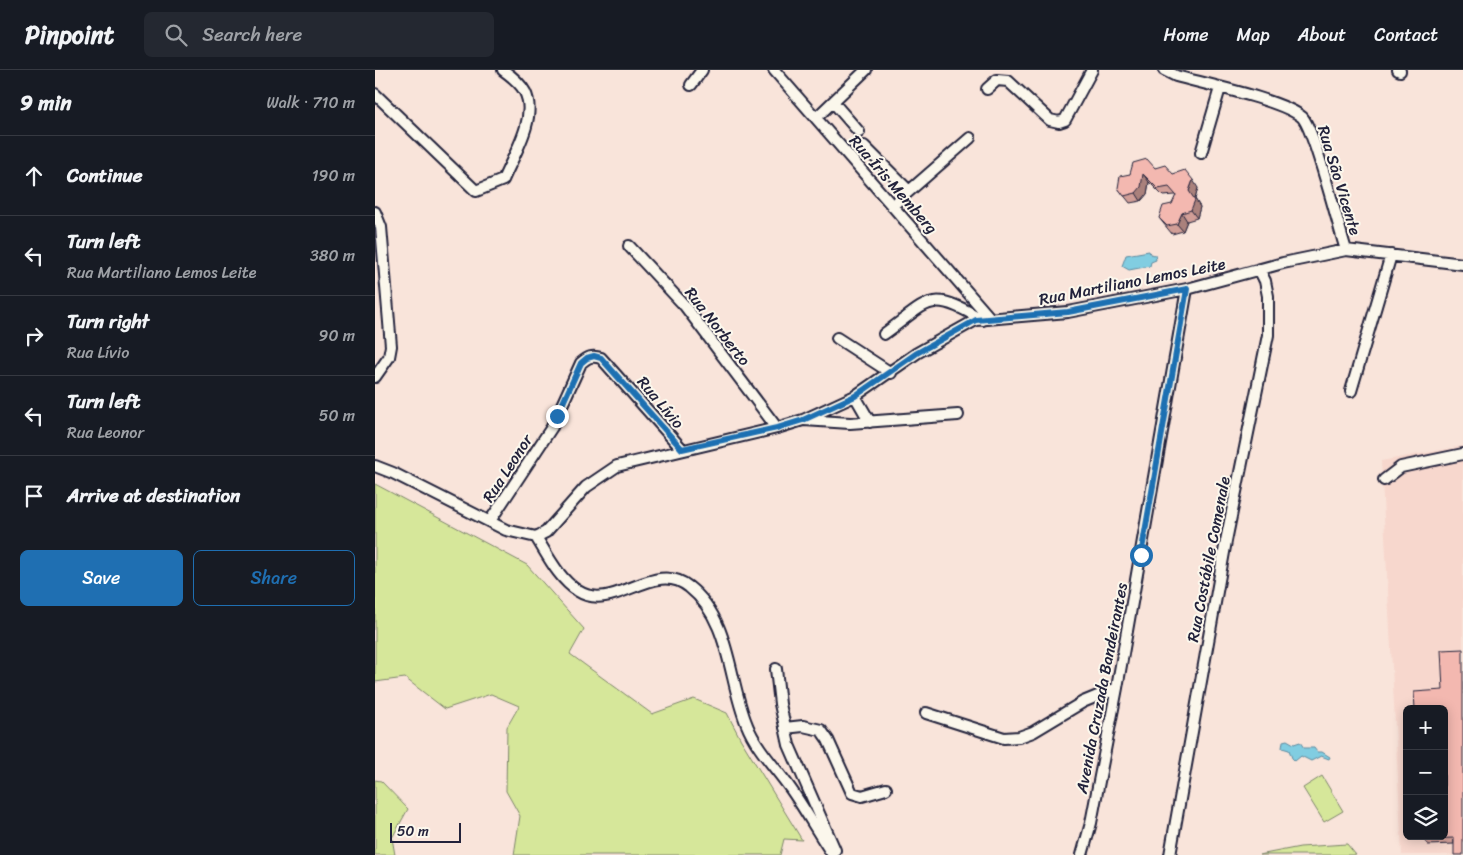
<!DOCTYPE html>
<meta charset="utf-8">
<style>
body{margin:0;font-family:Sriracha,sans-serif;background:#242831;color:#f1f3f6}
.controls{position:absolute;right:15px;bottom:15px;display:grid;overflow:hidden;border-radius:8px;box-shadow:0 2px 12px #0003}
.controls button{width:45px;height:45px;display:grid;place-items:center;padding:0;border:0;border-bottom:1px solid #363941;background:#171b24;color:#f1f3f6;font:25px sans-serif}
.scale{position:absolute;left:15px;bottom:12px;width:71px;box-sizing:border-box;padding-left:5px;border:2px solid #22223b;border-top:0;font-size:14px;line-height:18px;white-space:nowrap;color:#22223b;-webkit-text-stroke:4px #fbf7ec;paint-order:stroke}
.stop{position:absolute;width:15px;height:15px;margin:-11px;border:4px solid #1f6fb2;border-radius:50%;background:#fff}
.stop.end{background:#1f6fb2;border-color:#fff;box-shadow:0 1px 5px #0008}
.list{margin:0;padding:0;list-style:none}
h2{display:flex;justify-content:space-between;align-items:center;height:65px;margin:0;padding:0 20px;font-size:21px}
h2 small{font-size:16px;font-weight:400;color:#9ea1a6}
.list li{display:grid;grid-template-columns:32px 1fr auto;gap:15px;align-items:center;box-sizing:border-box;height:80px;padding:0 20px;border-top:1px solid #363941}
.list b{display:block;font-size:19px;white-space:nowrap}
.list p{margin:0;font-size:16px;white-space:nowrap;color:#9ea1a6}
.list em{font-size:16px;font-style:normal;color:#9ea1a6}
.actions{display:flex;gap:10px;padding:15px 20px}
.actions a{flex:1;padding:11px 0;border:1px solid #1f6fb2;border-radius:8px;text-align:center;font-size:18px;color:#1f6fb2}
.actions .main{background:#1f6fb2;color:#fff}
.icon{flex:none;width:28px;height:28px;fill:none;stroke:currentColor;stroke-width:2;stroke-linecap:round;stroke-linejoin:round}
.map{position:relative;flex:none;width:1088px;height:785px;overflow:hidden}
header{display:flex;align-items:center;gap:30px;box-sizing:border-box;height:70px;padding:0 25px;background:#171b24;border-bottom:1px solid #363941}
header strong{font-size:24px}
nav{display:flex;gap:28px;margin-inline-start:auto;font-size:18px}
.search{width:350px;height:45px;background:#242831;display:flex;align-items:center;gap:12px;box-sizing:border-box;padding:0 18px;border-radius:8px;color:#9ea1a6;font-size:19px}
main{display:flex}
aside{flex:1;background:#171b24}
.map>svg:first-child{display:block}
</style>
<header>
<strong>Pinpoint</strong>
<div class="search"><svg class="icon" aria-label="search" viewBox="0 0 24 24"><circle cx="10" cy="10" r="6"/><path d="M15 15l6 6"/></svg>Search here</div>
<nav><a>Home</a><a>Map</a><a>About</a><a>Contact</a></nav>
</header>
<main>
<aside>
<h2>9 min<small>Walk · 710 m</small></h2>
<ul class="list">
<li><svg class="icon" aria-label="ahead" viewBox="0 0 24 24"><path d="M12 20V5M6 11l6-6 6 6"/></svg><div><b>Continue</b></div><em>190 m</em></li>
<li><svg class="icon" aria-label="left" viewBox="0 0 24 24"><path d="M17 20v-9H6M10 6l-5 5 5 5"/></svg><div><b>Turn left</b><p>Rua Martiliano Lemos Leite</p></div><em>380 m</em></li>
<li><svg class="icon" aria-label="right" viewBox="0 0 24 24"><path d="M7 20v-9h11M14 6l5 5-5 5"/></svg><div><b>Turn right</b><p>Rua Lívio</p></div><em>90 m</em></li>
<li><svg class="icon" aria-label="left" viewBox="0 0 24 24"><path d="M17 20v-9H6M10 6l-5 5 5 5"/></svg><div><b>Turn left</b><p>Rua Leonor</p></div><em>50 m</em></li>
<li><svg class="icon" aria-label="arrive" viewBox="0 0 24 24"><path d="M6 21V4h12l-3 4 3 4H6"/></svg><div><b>Arrive at destination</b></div></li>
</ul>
<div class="actions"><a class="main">Save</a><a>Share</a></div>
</aside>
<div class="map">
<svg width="1088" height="785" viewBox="0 0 1088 785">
<rect width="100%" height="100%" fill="#f9e4da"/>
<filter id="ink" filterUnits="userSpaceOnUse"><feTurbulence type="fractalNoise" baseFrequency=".02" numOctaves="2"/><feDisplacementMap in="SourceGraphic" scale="10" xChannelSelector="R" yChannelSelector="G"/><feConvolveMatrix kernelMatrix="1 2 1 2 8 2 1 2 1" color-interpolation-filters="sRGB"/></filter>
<g filter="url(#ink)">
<path fill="#f7d7cd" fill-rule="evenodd" d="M 1088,376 L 1088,785 L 1027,785 L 1006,391 ZM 1032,639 L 1069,639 L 1069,766 L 1032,766 Z"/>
<path fill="#d6e79a" stroke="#7c846a" d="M 0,414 L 152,495 L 209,559 L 195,584 L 277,644 L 319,629 L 352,643 L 366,670 L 427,770 L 409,769 L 405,785 L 139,785 L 145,746 L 131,721 L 132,657 L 144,636 L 116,624 L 70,639 L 30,608 L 0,612 Z
M 947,706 L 968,741 L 949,752 L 928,718 Z
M 0,710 L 6,711 L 33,739 L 17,768 L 20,785 L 0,785 Z
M 972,774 L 981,785 L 884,785 L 925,777 Z"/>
<path fill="#81cde1" stroke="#5b899f" d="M 774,181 L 775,184 L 780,185 L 781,190 L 776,192 L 775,196 L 754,200 L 747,196 L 751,185 Z
M 912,670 L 919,674 L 925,672 L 929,678 L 939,678 L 942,682 L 947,682 L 955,687 L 954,689 L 946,686 L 936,691 L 926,686 L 920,691 L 917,688 L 914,680 L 907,678 L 908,671 Z"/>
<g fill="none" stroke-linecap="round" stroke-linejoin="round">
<g stroke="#22223b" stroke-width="14">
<path id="minor" d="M 399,0 L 615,248
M 789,0 L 801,6 C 830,14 907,30 927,47 C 939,58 964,159 971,180
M 1023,0 L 1025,1
M 316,15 L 327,0
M 612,19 L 622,10 L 633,11 L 675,50 L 684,52 L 690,50 L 717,0
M 0,24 L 101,121 L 128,110 C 138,86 163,48 150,22 C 146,14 135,5 128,0
M 458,32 L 484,62
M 441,48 L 491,0
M 489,76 L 534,121
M 826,83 L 845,18
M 517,136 L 595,68
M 0,142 L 6,157 L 16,276 L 14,287 L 0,307
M 254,176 L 310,236 L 402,358
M 509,264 C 555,231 554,218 608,250
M 462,268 L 516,303
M 976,321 L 1016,185
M 480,326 L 495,352
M 429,350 L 475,353 L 583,345
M 0,396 L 18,403 L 131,460 L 161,467 L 171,462 L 211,417 L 242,396 L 402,358 L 428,350 L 480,326 L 542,283 L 601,250 L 693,242 L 812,219 L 908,193 L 971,180 L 1088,194
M 1009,410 L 1026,397 L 1088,384
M 115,451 L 177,357 L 206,293 C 213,287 217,285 226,288 L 307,379
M 161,467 C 173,486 184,509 203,521 C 239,544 279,488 314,517 C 356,550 353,610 372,655 C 381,678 401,698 415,718 C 430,739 443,763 458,785
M 401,599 L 405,634 L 414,675 L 460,780
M 551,643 L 629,668 L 644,667 L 658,662 L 708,632 L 742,618
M 410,658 L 428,656 L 446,660 L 453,670 L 477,723 L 487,726 L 511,719
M 707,785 L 716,753 L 742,618 L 812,219
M 795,785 L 851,471 L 893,265 L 893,226 L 890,211 L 884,199"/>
</g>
<use href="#minor" stroke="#fbf7ec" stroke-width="10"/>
</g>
<path fill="#d19e97" stroke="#22223b" d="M 780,98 L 798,104 L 823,118 L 820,129 L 825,137 L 822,148 L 812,151 L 808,161 L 797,164 L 784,148 L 797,134 L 801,126 L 800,125 L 788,126 L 774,112 L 772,124 L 766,131 L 755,133 L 743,118 L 755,104 Z
M 1068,620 L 1079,774 L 1053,775 L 1048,769 Z"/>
<path fill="#aa817b" stroke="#22223b" d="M 768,104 L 774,112 L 772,124 L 766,131 L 761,123 Z
M 818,110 L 823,118 L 820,129 L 825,137 L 822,148 L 816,140 L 814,121 Z
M 807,143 L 812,151 L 808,161 L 802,154 Z"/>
<path fill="#f3b8b0" stroke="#22223b" d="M 772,89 L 780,98 L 790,95 L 798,104 L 810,100 L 818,110 L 814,121 L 820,130 L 816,140 L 807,143 L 802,154 L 792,156 L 784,148 L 788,136 L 797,134 L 801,125 L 794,117 L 783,119 L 768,104 L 766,117 L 761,123 L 749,126 L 743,118 L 745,106 L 755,104 L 758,93 Z
M 1088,579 L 1088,785 L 1079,785 L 1079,768 L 1048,769 L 1048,766 L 1069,766 L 1069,639 L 1040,639 L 1039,622 L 1068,620 L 1066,580 Z"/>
</g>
<g fill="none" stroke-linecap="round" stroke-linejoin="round" filter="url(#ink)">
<path stroke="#1f6fb2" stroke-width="6" d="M 182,346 L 206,293 L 212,288 L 219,286 L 226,288 L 307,379 L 402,358 L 428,350 L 480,326 L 542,283 L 601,250 L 693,242 L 812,219 L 766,485"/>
</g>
<g text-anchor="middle" stroke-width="4" stroke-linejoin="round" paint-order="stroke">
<g font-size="16" fill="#22223b" stroke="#fbf7ec">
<text transform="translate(965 110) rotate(73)" y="6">Rua São Vicente</text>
<text transform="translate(519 114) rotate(49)" y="6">Rua Íris Memberg</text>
<text transform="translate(757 211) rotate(-11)" y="6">Rua Martiliano Lemos Leite</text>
<text transform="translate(343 256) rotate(52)" y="6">Rua Norberto</text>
<text transform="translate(286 332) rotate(50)" y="6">Rua Lívio</text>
<text transform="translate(132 398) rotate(-57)" y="6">Rua Leonor</text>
<text transform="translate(833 489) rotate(-79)" y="6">Rua Costábile Comenale</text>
<text transform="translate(726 618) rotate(-79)" y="6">Avenida Cruzada Bandeirantes</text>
</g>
</g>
</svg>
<div class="controls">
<button>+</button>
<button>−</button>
<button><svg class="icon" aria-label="layers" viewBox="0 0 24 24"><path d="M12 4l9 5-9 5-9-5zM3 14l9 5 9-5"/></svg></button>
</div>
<div class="scale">50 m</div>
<div class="stop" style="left:766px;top:485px"></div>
<div class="stop end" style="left:182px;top:346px"></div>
</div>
</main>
